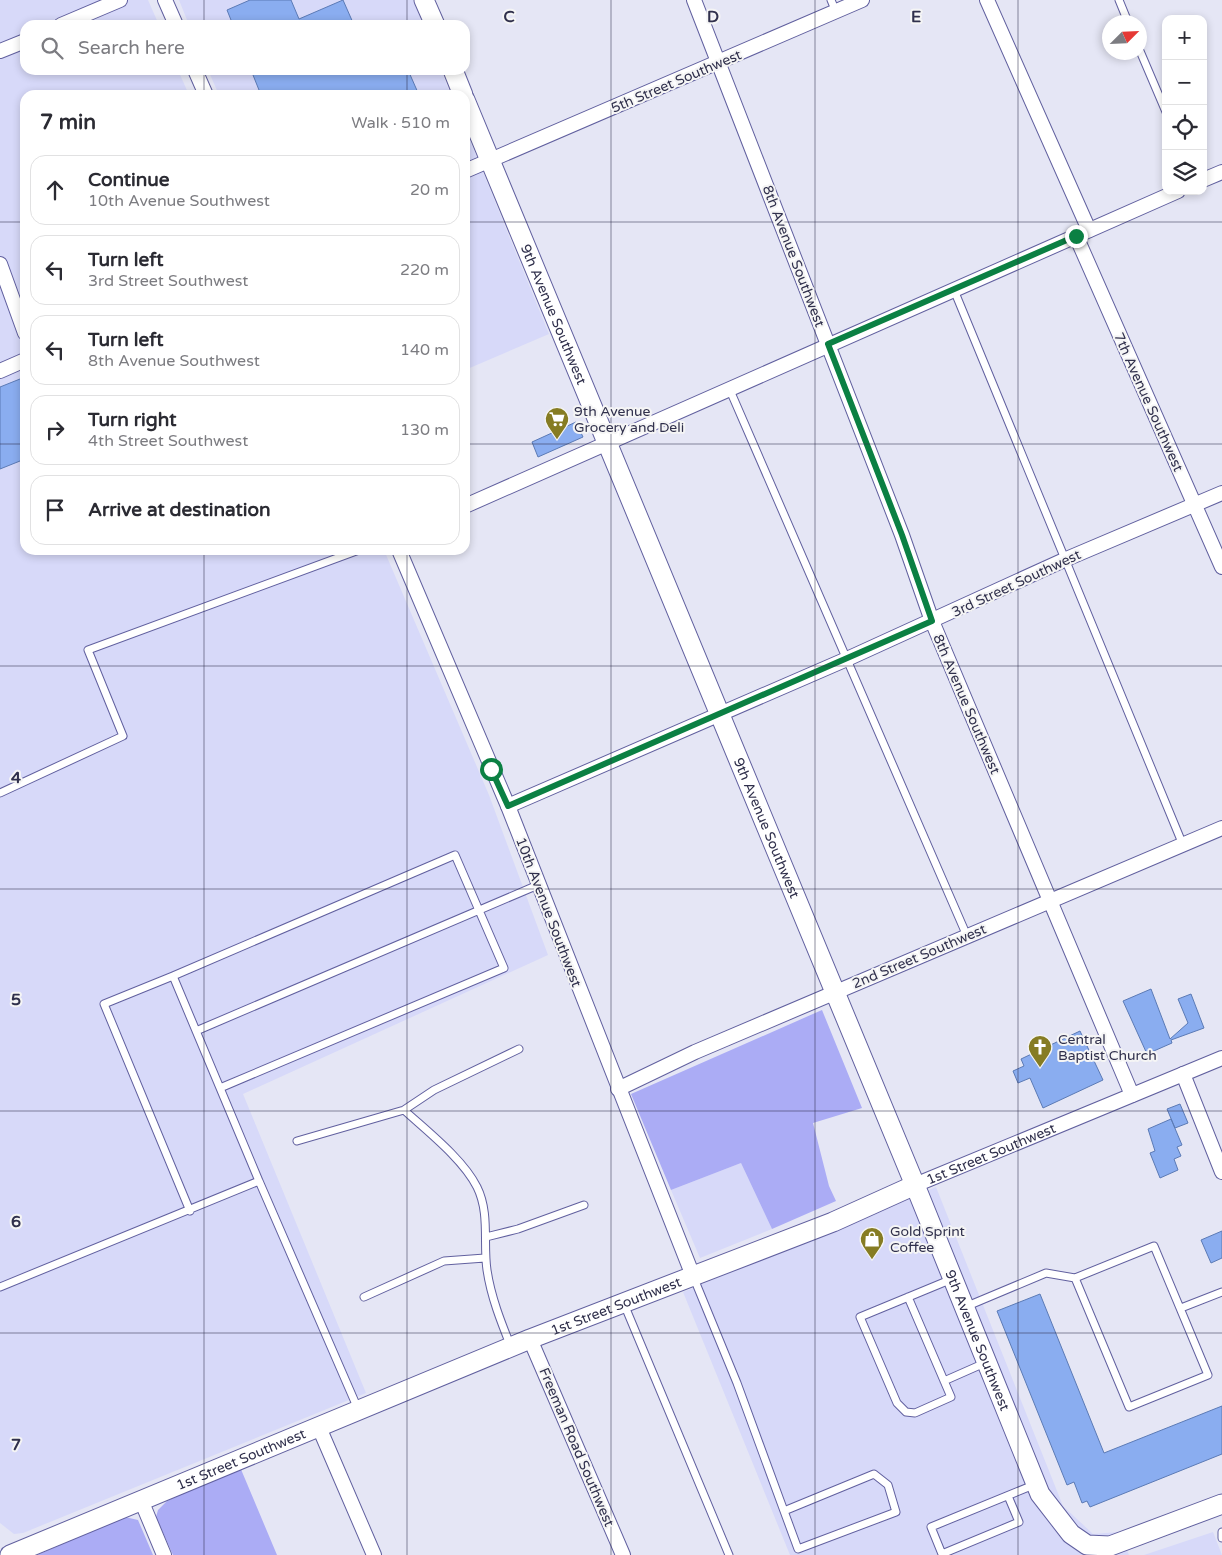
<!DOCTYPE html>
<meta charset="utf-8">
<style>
body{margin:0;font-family:"Varela Round",sans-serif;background:#f7f7f7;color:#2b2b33}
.controls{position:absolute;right:15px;top:15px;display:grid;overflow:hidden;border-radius:10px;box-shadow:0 2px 8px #0003}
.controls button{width:45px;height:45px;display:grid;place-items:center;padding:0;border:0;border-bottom:1px solid #e1e1e2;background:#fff;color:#2b2b33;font:25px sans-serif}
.compass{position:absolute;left:1102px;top:15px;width:45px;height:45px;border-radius:50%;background:#fff;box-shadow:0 2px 8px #0003;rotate:66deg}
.stop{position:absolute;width:15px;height:15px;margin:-11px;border:4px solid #0b8043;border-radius:50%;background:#fff}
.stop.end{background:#0b8043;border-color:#fff;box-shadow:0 1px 5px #0008}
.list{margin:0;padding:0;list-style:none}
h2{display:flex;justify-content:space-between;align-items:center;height:65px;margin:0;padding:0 20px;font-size:21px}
h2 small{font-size:16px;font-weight:400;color:#7c7c81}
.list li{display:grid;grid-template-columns:32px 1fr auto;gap:15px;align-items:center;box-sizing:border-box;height:70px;margin:0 10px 10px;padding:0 10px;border:1px solid #e1e1e2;border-radius:15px}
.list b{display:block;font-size:19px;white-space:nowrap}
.list p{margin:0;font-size:16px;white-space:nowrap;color:#7c7c81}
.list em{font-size:16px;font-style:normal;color:#7c7c81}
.icon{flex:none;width:28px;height:28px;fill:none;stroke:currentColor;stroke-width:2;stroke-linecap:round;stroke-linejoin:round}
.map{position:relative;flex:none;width:1222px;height:1555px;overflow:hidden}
.search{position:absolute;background:#fff;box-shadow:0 2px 8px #0003;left:20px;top:20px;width:450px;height:55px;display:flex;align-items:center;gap:12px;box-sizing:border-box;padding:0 18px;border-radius:15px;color:#7c7c81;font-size:19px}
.panel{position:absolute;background:#fff;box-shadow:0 2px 8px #0003;left:20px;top:90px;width:450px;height:465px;border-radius:15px}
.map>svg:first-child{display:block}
</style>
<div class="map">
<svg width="1222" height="1555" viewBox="0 0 1222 1555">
<rect width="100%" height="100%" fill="#e5e6f5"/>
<path fill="#d7d9f9" d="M 0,0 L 148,0 L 159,25 L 25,25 L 25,70 L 178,70 L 189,95 L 25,95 L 25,550 L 384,550 L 489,795 L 548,955 L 243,1094 L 366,1393 L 23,1533 L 14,1534 L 0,1523 Z
M 179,0 L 413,0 L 423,25 L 189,25 Z
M 208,70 L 441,70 L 451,95 L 219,95 Z
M 465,128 L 549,334 L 465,370 Z
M 741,1163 L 772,1229 L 700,1258 L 671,1190 Z
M 936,1187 L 1063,1506 L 1093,1534 L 1119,1532 L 1129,1555 L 790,1555 L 683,1292 Z
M 1213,1532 L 1222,1555 L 1144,1555 Z"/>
<path fill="#abacf5" d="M 822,1010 L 862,1108 L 813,1123 L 829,1186 L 836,1201 L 772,1229 L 741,1163 L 671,1190 L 631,1094 Z
M 240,1467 L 277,1555 L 173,1555 L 156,1517 L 158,1510 L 167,1501 Z
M 125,1517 L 138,1520 L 153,1555 L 37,1555 Z"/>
<path fill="#8aadf0" stroke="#5b7ab5" d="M 250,0 L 291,0 L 299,19 L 343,0 L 354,25 L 233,25 L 227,10 Z
M 251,70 L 408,70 L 419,95 L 261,95 Z
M 25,377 L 25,459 L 0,469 L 0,387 Z
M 576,422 L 583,437 L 538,457 L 532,442 Z
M 1151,989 L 1170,1039 L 1188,1023 L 1178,999 L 1191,994 L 1204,1028 L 1171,1040 L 1172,1043 L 1147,1054 L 1123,1001 Z
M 1080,1031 L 1103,1080 L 1043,1108 L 1030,1078 L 1018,1083 L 1013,1071 L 1024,1066 L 1021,1059 Z
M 1180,1104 L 1188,1123 L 1175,1128 L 1167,1109 Z
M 1171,1119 L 1182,1145 L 1177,1147 L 1181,1156 L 1174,1159 L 1178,1170 L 1160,1178 L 1150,1153 L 1155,1151 L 1148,1129 Z
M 1222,1231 L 1222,1258 L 1211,1263 L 1201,1240 Z
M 1040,1294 L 1104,1453 L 1222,1406 L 1222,1454 L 1090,1507 L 1087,1501 L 1082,1503 L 1074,1482 L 1067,1485 L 997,1311 Z"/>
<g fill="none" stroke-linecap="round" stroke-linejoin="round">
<g stroke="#61609f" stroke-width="9">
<path id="lane" d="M 831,0 L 836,12
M 1119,0 L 1128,22
M 1140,51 L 1166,112
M 954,290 L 1183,845
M 729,388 L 967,936
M 0,793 L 123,736 L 88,650 L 359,550
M 173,976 L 455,855 L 504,968 L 220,1088
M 196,1031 L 538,885
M 404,1110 C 427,1131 463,1159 477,1187 C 490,1213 483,1243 487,1270 C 491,1297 501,1322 511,1347
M 297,1141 L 404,1110 L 434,1090 L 519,1049
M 259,1181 L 358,1409
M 486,1237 L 518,1229 L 584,1205
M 1154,1246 L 1208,1375 L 1129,1407 L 1075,1278 Z
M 693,1276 L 737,1383 L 784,1511
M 0,1287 L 259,1181 L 173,976 L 104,1004 L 190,1211
M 364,1297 L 444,1261 L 485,1258
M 908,1297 L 951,1397 L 915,1413 L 906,1412 L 897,1403 L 860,1317 L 952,1279
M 624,1304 L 729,1555
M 965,1307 L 1046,1273 L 1075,1278
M 1181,1308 L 1222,1292
M 944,1381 L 987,1362
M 874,1474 L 888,1485 L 896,1512 L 798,1549 L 784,1511 Z
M 1008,1496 L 1019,1522 L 942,1554 L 931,1527 L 1036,1484
M 1222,1532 L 1222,1538"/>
</g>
<g stroke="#61609f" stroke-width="16">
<g id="street">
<path d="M 165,0 L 176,25"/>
<path d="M 694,0 L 902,535 L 932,621 L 1132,1095"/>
<path d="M 987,0 L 1089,230"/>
<path d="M 61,25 L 120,0"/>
<path d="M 0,51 L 25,41"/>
<path d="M 195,70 L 206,95"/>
<path d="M 465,171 L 862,0"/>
<path d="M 1203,180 L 1222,172"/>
<path d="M 1076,236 L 1222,567"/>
<path d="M 0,264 L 25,333"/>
<path d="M 0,371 L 25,360"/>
<path d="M 465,506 L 1178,191"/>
<path d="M 399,550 L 508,806 L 693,1276"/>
<path d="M 508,806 L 847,659 L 1064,560 L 1222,493"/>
<path d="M 1183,1074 L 1222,1172"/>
<path d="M 618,1089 L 695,1052 L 1222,828"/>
<path id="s1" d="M 915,1185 L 1222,1058"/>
<path d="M 530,1339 L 623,1555"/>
<path d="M 318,1425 L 374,1555"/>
<path d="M 141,1500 L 164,1555"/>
</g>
</g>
<g stroke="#61609f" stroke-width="21">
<g id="secondary">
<path d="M 424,0 L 435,25"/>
<path d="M 453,70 L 463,95"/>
<path id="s2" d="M 465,100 L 915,1185 L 1040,1494 L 1071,1534 L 1087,1545 L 1110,1546 L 1222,1504"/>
<path id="s3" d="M 10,1555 L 530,1339 L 833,1222 L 915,1185"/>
</g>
</g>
<use href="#lane" stroke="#fff" stroke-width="7"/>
<use href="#street" stroke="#fff" stroke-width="14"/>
<use href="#secondary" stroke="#fff" stroke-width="19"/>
</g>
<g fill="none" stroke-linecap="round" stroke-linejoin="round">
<path stroke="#0b8043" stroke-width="6" d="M 491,769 L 508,806 L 932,621 L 902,535 L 828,344 L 1076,236"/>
</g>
<path fill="none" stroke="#30304c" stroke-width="1" stroke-opacity="0.55" d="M 204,0 L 204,25M 407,0 L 407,25M 611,0 L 611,1555M 815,0 L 815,1555M 1018,0 L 1018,1555M 204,70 L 204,95M 407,70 L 407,95M 0,222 L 25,222M 465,222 L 1222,222M 0,444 L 25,444M 465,444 L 1222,444M 204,550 L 204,1555M 407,550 L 407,1555M 0,666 L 1222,666M 0,889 L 1222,889M 0,1111 L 1222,1111M 0,1333 L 1222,1333"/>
<defs>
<g id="supermarket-pin" transform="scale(1.25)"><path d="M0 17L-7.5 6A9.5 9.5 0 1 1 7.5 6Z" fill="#867c23" stroke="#f5f5f5"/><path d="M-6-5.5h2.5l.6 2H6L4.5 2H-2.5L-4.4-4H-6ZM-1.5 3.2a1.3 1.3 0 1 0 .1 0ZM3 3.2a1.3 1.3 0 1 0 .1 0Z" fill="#fff"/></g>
<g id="church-pin" transform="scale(1.25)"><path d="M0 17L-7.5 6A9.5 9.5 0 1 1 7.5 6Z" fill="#867c23" stroke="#f5f5f5"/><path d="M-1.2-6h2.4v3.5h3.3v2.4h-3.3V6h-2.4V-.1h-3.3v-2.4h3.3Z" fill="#fff"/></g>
<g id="shop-pin" transform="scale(1.25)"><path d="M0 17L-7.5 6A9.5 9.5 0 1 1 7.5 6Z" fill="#867c23" stroke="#f5f5f5"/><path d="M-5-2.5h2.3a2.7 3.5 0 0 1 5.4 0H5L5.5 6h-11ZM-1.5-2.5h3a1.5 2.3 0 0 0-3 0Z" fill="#fff"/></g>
</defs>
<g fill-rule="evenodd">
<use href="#supermarket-pin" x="557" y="419"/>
<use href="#church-pin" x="1040" y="1047"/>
<use href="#shop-pin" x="872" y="1239"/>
</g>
<g text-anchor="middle" stroke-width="4" stroke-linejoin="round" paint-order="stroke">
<g font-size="14" fill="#30304c" stroke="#f5f5f5">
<text transform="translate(676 81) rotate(-23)" y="5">5th Street Southwest</text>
<text transform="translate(794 256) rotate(69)" y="5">8th Avenue Southwest</text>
<text dy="5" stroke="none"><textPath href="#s2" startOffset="232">9th Avenue Southwest</textPath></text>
<text transform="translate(1149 402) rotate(66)" y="5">7th Avenue Southwest</text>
<text transform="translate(1016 583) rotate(-25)" y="5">3rd Street Southwest</text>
<text transform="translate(967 704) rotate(67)" y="5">8th Avenue Southwest</text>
<text dy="5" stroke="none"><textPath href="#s2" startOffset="788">9th Avenue Southwest</textPath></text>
<text transform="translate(549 912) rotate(69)" y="5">10th Avenue Southwest</text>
<text transform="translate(919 956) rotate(-23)" y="5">2nd Street Southwest</text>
<text dy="5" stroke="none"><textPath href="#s1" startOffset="82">1st Street Southwest</textPath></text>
<text dy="5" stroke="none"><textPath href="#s3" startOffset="655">1st Street Southwest</textPath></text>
<text dy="5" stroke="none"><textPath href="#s2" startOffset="1342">9th Avenue Southwest</textPath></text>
<text transform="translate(577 1447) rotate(67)" y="5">Freeman Road Southwest</text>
<text dy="5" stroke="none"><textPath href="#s3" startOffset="250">1st Street Southwest</textPath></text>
</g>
<g font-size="14" fill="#30304c" stroke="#f5f5f5" text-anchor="start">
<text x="574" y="416">9th Avenue<tspan x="574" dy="16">Grocery and Deli</tspan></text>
<text x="1058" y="1044">Central<tspan x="1058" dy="16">Baptist Church</tspan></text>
<text x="890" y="1236">Gold Sprint<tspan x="890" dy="16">Coffee</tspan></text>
</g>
</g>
<g font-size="16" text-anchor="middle" font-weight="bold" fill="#30304c" stroke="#f5f5f5" stroke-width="4" stroke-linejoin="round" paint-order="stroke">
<text x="509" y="22">C</text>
<text x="713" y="22">D</text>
<text x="916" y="22">E</text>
<text x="16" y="783">4</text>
<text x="16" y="1005">5</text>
<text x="16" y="1227">6</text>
<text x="16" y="1450">7</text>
</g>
</svg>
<div class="controls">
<button>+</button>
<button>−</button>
<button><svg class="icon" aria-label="locate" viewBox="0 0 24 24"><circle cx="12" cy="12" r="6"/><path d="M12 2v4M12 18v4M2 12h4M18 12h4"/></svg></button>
<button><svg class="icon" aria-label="layers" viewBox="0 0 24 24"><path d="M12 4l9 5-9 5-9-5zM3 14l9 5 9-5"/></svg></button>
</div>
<svg class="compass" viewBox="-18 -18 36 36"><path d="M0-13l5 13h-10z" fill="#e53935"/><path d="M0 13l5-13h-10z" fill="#7c7c81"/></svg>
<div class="stop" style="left:491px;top:769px"></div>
<div class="stop end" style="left:1076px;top:236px"></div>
<div class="search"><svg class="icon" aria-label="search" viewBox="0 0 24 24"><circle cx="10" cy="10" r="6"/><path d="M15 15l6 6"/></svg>Search here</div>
<section class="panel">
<h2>7 min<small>Walk · 510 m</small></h2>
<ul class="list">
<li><svg class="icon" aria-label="ahead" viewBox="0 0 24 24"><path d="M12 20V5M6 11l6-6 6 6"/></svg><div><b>Continue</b><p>10th Avenue Southwest</p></div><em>20 m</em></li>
<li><svg class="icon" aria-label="left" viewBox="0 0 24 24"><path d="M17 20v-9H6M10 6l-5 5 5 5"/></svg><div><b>Turn left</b><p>3rd Street Southwest</p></div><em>220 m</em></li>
<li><svg class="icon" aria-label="left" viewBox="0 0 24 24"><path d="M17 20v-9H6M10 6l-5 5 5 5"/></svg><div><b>Turn left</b><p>8th Avenue Southwest</p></div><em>140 m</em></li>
<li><svg class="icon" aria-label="right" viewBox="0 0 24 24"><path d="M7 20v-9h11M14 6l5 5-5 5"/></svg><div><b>Turn right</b><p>4th Street Southwest</p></div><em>130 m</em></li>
<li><svg class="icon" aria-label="arrive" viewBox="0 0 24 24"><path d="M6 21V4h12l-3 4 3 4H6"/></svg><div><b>Arrive at destination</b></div></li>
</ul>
</section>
</div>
